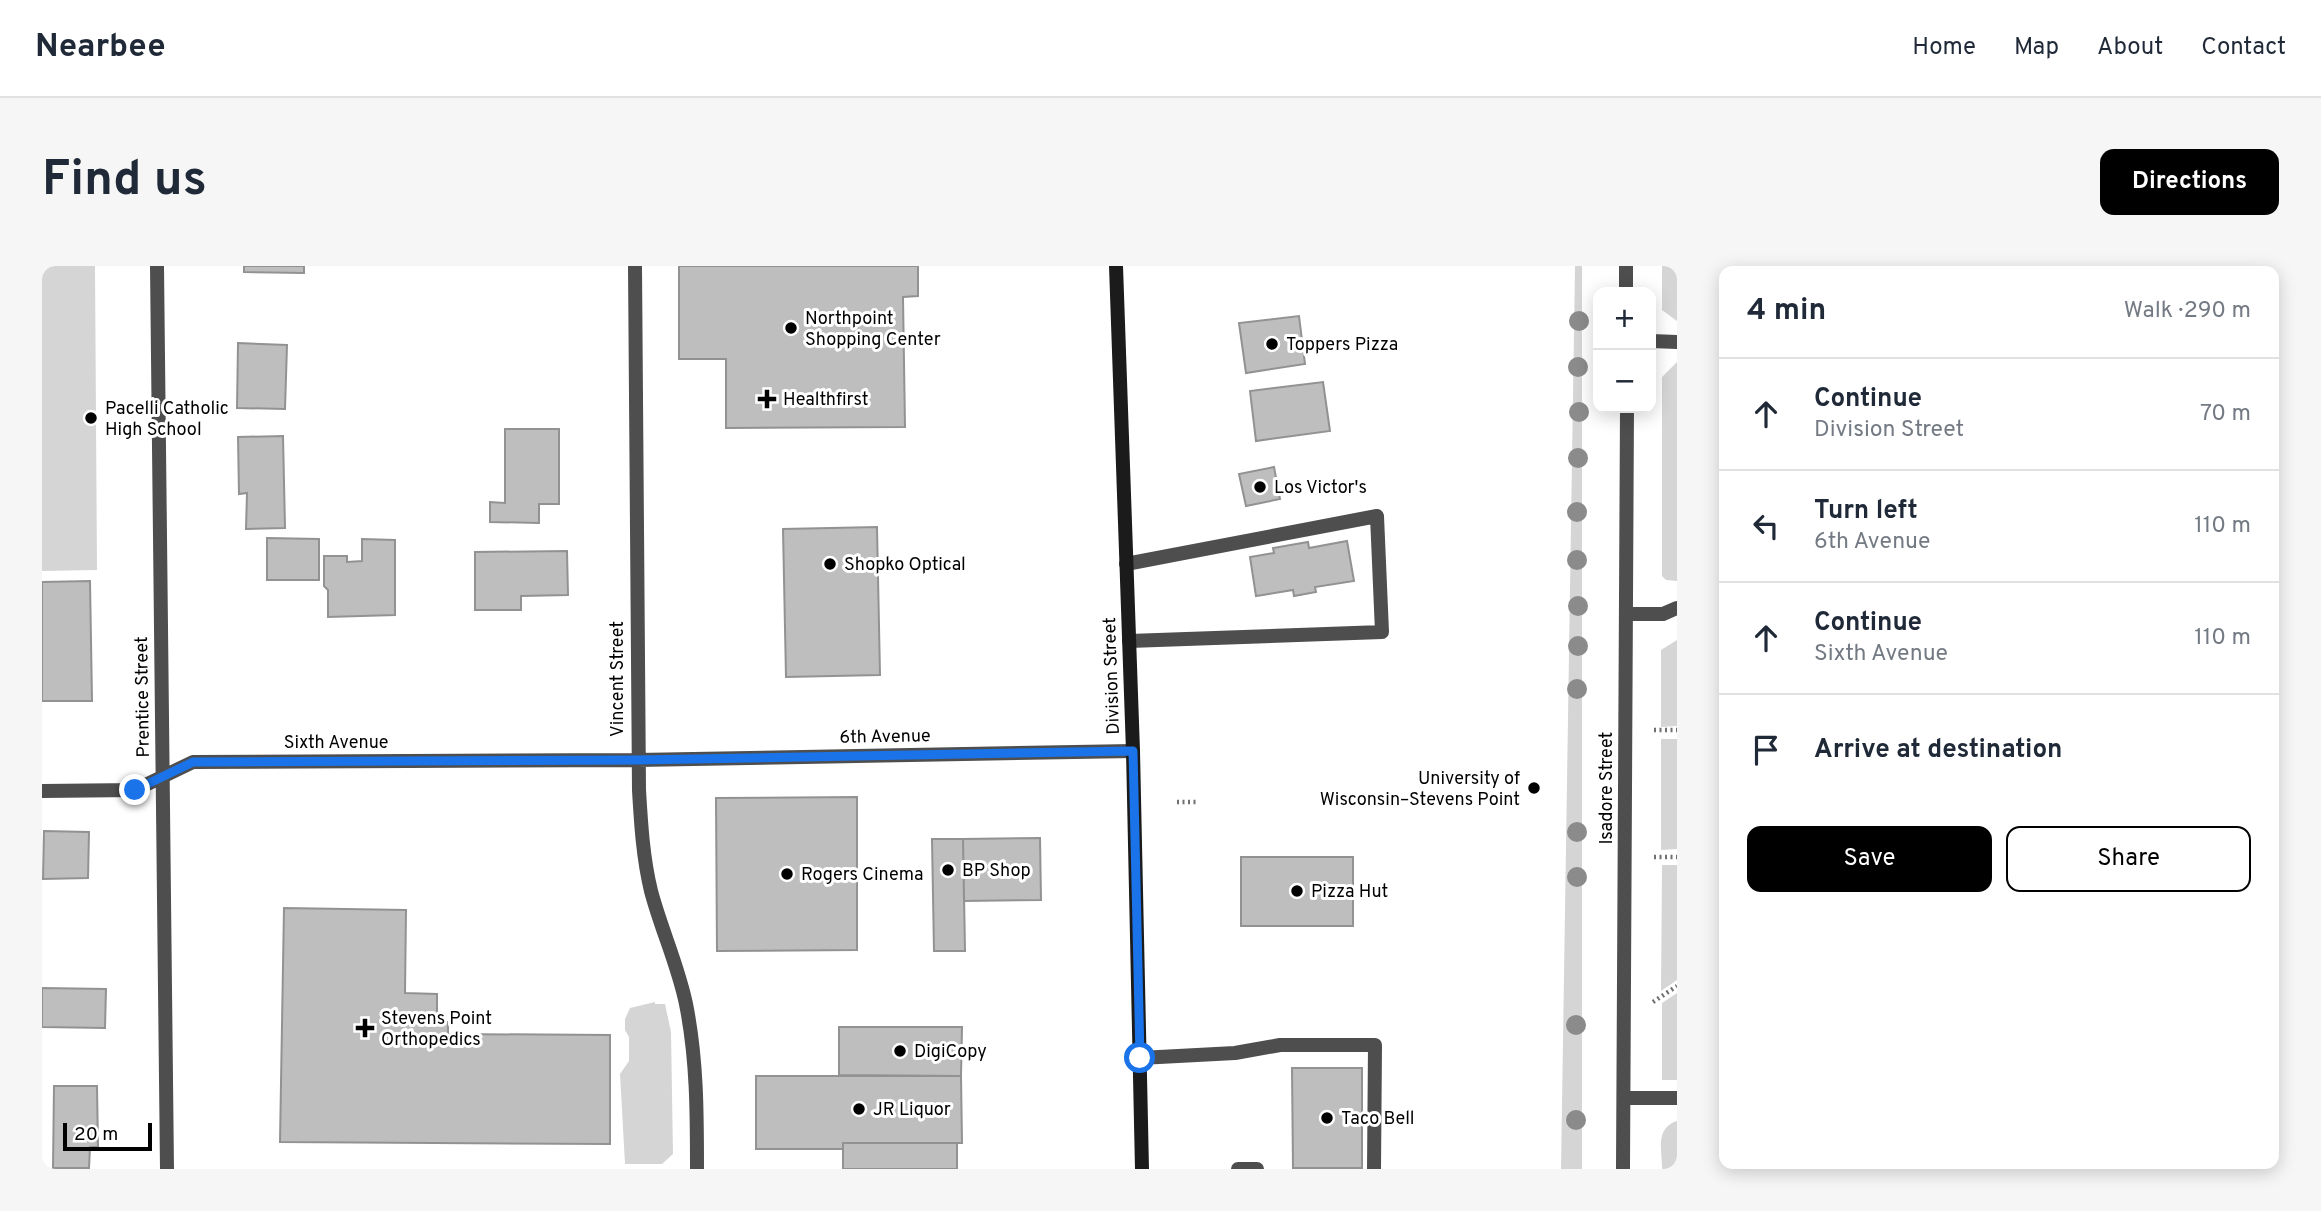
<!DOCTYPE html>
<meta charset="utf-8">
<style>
body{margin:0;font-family:Overpass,sans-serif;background:#f6f6f7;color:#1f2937}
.controls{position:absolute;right:21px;top:21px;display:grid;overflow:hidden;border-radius:14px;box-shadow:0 4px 18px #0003}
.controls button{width:63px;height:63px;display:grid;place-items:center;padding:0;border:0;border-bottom:2px solid #e0e1e3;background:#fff;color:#1f2937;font:35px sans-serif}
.scale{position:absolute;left:21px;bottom:18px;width:89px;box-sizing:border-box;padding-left:7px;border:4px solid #000;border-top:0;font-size:19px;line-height:24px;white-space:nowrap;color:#000;-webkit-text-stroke:5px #fff;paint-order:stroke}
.stop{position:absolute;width:21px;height:21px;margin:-16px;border:5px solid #1a73e8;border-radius:50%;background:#fff}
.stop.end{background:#1a73e8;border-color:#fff;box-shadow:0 2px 7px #0008}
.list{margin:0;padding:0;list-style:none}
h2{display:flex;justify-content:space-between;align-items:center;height:91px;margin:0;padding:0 28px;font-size:30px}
h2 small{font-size:23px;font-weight:400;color:#747a83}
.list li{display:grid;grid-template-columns:46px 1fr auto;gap:21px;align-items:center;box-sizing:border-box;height:112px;padding:0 28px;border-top:2px solid #e0e1e3}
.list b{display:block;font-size:26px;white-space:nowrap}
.list p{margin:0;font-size:23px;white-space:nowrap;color:#747a83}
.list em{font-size:23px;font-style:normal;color:#747a83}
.actions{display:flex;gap:14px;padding:21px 28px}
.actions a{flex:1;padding:16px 0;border:2px solid #000;border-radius:14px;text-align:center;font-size:24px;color:#000}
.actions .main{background:#000;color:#fff}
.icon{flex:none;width:38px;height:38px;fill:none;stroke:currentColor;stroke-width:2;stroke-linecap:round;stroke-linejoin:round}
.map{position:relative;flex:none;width:1635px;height:903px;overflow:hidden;border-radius:14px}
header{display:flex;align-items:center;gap:42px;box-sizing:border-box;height:98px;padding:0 35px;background:#fff;border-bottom:2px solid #e0e1e3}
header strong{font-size:33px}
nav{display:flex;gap:38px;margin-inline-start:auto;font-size:24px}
.intro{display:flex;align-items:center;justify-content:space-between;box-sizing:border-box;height:168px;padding:0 42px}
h1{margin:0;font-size:49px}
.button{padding:18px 32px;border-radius:14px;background:#000;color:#fff;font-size:24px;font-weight:700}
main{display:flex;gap:42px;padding:0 42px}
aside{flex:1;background:#fff;border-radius:14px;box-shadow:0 4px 18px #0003}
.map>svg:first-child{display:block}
</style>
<header>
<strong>Nearbee</strong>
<nav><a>Home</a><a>Map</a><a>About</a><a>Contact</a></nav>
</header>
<div class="intro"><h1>Find us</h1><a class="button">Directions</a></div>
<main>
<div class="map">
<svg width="1635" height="903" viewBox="0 0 1635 903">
<rect width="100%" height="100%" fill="#fff"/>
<path fill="#d5d5d5" d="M 0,0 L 53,0 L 55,304 L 0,305 Z
M 1533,0 L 1540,0 L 1540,903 L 1519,903 Z
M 1620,0 L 1635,0 L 1635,55 L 1620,44 Z
M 1635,96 L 1635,315 L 1624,314 L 1620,310 L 1620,111 Z
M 1635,374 L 1635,460 L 1619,461 L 1619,384 Z
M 1619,473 L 1635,473 L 1635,583 L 1619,584 Z
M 1620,599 L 1635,599 L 1635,714 L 1619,725 Z
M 1635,727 L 1635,814 L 1620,814 L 1620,737 Z
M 613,736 L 613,738 L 623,738 L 629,766 L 631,888 L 620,898 L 583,898 L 578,808 L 587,795 L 587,771 L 583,764 L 583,753 L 588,742 Z
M 1635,855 L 1635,903 L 1620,903 C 1620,884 1613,862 1635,855 Z"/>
<path fill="#bebebe" stroke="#929292" stroke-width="2" d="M 202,0 L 262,0 L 262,7 L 202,6 Z
M 637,0 L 876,0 L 876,30 L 861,31 L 863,161 L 684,162 L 684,93 L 637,93 Z
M 1257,50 L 1263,98 L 1204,107 L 1197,57 Z
M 196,77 L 245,79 L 243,143 L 195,142 Z
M 1281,116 L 1288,165 L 1214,175 L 1208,125 Z
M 463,163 L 517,163 L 517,238 L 497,238 L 497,257 L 448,256 L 448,236 L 463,237 Z
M 241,170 L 243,262 L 204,263 L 205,227 L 197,228 L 196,171 Z
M 1232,201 L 1238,233 L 1204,240 L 1197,208 Z
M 835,261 L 838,409 L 744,411 L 741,263 Z
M 225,272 L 277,273 L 277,314 L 225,314 Z
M 320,273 L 353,274 L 353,349 L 286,351 L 286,324 L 282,320 L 282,290 L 305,290 L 305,296 L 320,295 Z
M 1305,275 L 1312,315 L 1273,321 L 1274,326 L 1252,330 L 1251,324 L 1214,330 L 1208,291 L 1232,287 L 1231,282 L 1266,276 L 1267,282 Z
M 525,285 L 526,329 L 479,330 L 479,344 L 433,344 L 433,286 Z
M 48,315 L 50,435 L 0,435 L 0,316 Z
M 815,531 L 815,684 L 675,685 L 674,532 Z
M 2,565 L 47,566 L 46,612 L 1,613 Z
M 998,572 L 999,634 L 922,635 L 921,573 Z
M 890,573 L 921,573 L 923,685 L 892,685 Z
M 1199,591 L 1311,591 L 1311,660 L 1199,660 Z
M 242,642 L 364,644 L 363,727 L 395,728 L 395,756 L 406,756 L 406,768 L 568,769 L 568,878 L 238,876 Z
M 0,722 L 64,723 L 63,762 L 0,761 Z
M 797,761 L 920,761 L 919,810 L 797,809 Z
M 1250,802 L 1320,802 L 1320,902 L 1251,902 Z
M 714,810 L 919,810 L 920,877 L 801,877 L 801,883 L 714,883 Z
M 12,820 L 55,820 L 56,881 L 48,881 L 47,902 L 11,902 Z
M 801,877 L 915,877 L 915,903 L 801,903 Z"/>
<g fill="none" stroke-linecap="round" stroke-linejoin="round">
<path stroke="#707070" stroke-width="4.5" stroke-dasharray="2 3.5" stroke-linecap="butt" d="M 1612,464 L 1635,464
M 1135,536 L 1155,536
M 1612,591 L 1635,591
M 1611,736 L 1635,720"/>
<path stroke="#4e4e4e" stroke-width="14" d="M 1609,75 L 1635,76
M 1084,298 L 1335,250 L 1340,366 L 1087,375
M 1584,348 L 1621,348 L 1635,342
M 1098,792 L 1193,787 L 1238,779 L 1333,779 L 1332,903
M 1582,832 L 1635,832
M 1196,903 L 1215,903"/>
<path stroke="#4e4e4e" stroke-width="14" d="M 115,0 L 125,903
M 593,0 L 597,524 C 599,558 601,592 609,625 C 619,663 636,699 644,738 C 655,793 655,847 655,903
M 1584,0 L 1584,26
M 0,525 L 93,524 L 151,496 L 595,494 L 1091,485
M 1581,903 L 1585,142"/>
<path stroke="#1b1b1b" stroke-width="14" d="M 1074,0 L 1091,485 L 1100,903"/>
</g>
<g fill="#8b8b8b">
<circle cx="1537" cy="55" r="10"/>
<circle cx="1536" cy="101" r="10"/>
<circle cx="1537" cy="146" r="10"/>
<circle cx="1536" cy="192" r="10"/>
<circle cx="1535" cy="246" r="10"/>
<circle cx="1535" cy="294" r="10"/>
<circle cx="1536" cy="340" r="10"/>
<circle cx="1536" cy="380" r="10"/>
<circle cx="1535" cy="423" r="10"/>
<circle cx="1535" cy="566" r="10"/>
<circle cx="1535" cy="611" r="10"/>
<circle cx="1534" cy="759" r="10"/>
<circle cx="1534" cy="854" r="10"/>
</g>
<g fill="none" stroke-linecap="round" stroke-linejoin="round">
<path stroke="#1a73e8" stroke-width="9" d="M 93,524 L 151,496 L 595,494 L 1091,485 L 1098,792"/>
</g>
<g fill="#000" stroke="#fff" stroke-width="2.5">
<circle cx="749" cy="62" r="7"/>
<circle cx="1230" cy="78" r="7"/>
<path d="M721.5 122.5h7v7h7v7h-7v7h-7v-7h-7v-7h7z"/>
<circle cx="49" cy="152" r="7"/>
<circle cx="1218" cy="221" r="7"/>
<circle cx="788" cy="298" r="7"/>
<circle cx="1492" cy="522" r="7"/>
<circle cx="906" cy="604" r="7"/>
<circle cx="745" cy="608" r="7"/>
<circle cx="1255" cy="625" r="7"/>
<path d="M319.5 751.5h7v7h7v7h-7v7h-7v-7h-7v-7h7z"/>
<circle cx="858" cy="785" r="7"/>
<circle cx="817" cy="843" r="7"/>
<circle cx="1285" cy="852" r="7"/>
</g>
<g text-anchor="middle" stroke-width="6" stroke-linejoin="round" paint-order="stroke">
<g font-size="18" fill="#000" stroke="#fff" text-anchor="start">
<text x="763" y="58">Northpoint<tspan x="763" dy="21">Shopping Center</tspan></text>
<text x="1244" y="84">Toppers Pizza</text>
<text x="741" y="139">Healthfirst</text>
<text x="63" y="148">Pacelli Catholic<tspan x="63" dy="21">High School</tspan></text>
<text x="1232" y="227">Los Victor's</text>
<text x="802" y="304">Shopko Optical</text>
<text x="1478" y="518" text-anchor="end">University of<tspan x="1478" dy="21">Wisconsin–Stevens Point</tspan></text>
<text x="920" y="610">BP Shop</text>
<text x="759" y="614">Rogers Cinema</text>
<text x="1269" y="631">Pizza Hut</text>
<text x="339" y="758">Stevens Point<tspan x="339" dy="21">Orthopedics</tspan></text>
<text x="872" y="791">DigiCopy</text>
<text x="831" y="849">JR Liquor</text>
<text x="1299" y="858">Taco Bell</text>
</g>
<g font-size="18" fill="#000" stroke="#fff">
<text transform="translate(1069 410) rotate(-92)" y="6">Division Street</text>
<text transform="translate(575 413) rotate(-90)" y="6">Vincent Street</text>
<text transform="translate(100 431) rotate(-91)" y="6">Prentice Street</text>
<text transform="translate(843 470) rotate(-1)" y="6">6th Avenue</text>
<text x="294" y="482">Sixth Avenue</text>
<text transform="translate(1564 522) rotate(-90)" y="6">Isadore Street</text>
</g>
</g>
</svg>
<div class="controls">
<button>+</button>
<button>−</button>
</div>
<div class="scale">20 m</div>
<div class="stop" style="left:1098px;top:792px"></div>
<div class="stop end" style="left:93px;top:524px"></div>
</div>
<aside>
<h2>4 min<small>Walk · 290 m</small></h2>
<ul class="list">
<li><svg class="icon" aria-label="ahead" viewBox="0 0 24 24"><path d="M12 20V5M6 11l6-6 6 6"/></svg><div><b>Continue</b><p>Division Street</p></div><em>70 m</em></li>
<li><svg class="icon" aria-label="left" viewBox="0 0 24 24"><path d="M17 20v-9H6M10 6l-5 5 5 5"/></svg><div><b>Turn left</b><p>6th Avenue</p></div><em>110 m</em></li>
<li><svg class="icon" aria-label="ahead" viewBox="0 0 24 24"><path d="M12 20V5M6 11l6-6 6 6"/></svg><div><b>Continue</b><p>Sixth Avenue</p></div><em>110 m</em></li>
<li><svg class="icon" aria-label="arrive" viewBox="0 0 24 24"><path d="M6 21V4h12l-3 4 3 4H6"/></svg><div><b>Arrive at destination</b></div></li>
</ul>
<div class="actions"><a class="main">Save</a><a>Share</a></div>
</aside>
</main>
